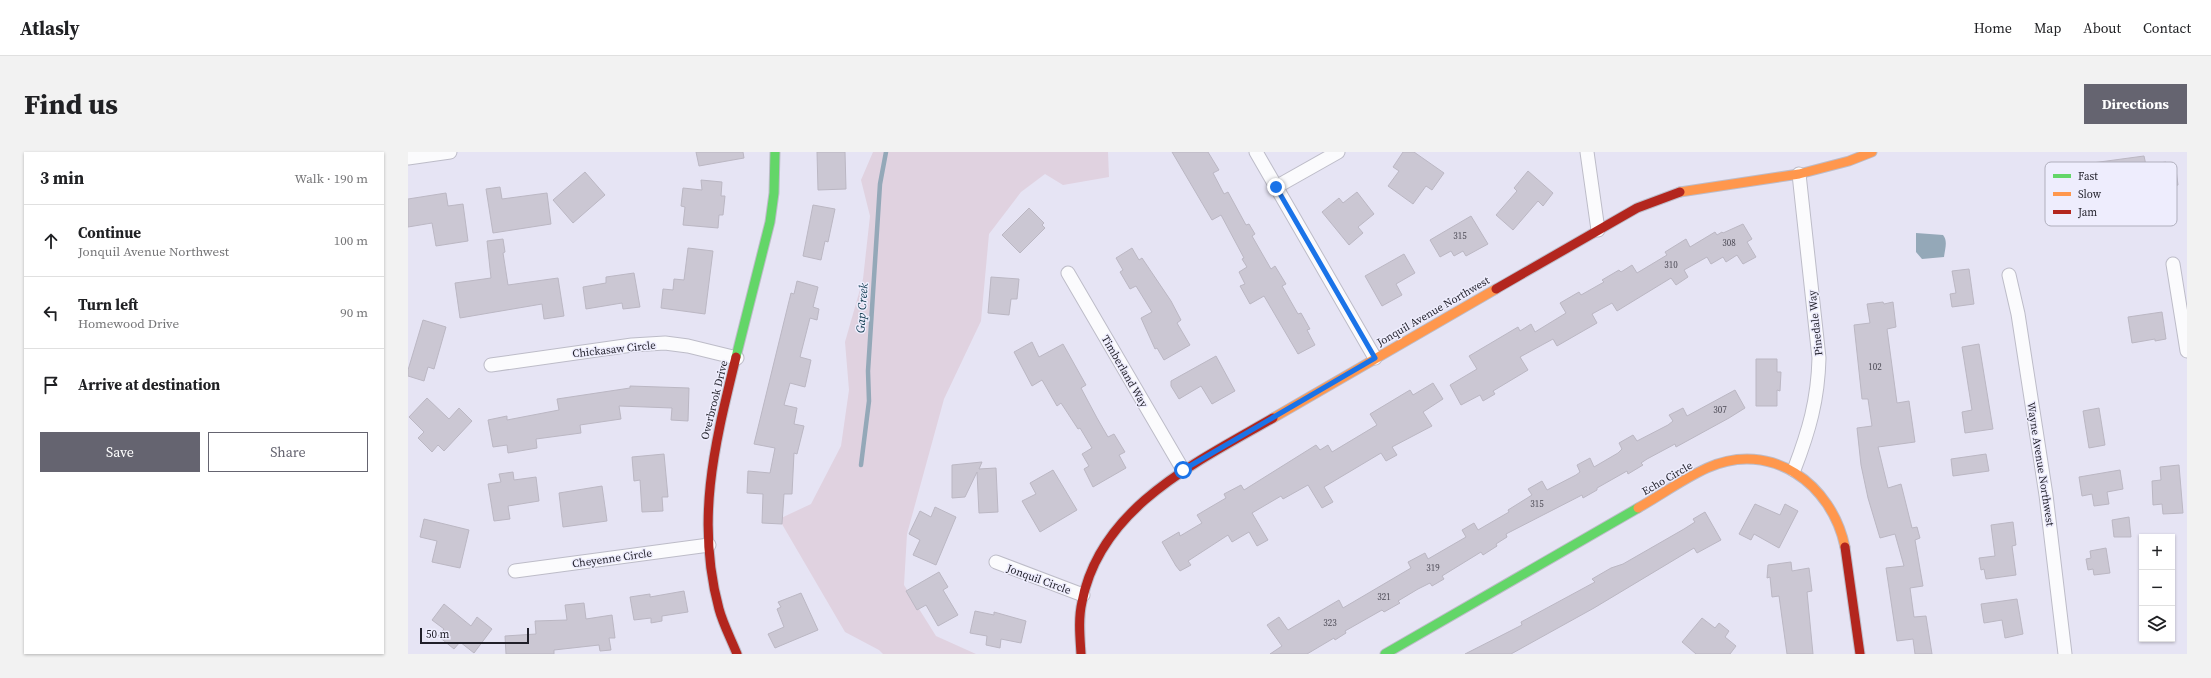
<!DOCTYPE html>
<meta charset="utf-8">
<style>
body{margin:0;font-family:"Source Serif 4",serif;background:#f2f2f2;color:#202124}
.controls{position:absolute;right:12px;bottom:12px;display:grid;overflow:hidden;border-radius:0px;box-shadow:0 1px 3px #0004}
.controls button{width:36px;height:36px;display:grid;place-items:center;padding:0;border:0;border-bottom:1px solid #e0e0e0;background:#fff;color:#202124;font:20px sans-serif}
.scale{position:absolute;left:12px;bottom:10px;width:109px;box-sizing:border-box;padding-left:4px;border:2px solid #201f29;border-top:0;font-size:11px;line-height:14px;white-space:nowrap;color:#201f29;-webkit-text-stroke:3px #eeedfd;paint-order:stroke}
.stop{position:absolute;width:12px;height:12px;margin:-9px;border:3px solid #1a73e8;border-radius:50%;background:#fff}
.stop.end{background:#1a73e8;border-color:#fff;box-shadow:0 1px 4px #0008}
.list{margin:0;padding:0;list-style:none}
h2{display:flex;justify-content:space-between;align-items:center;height:52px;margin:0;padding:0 16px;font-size:17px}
h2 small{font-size:13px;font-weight:400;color:#757577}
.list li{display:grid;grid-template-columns:26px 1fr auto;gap:12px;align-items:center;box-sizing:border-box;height:72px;padding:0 16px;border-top:1px solid #e0e0e0}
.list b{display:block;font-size:15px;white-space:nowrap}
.list p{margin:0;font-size:13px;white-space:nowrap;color:#757577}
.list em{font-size:13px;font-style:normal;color:#757577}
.actions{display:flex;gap:8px;padding:12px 16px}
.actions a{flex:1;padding:9px 0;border:1px solid #656470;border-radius:0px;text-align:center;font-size:14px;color:#656470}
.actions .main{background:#656470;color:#fff}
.icon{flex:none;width:22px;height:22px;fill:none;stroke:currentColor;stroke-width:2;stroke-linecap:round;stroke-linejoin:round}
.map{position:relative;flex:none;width:1779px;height:502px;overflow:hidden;border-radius:0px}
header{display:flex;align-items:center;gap:24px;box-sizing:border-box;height:56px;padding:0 20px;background:#fff;border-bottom:1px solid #e0e0e0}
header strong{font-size:19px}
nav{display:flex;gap:22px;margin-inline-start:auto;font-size:14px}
.intro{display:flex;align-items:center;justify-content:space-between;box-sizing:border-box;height:96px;padding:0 24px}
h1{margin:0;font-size:28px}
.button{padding:10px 18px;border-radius:0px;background:#656470;color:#fff;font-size:14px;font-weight:700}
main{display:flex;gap:24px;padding:0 24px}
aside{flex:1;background:#fff;border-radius:0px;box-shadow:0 1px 3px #0004}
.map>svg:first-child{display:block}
</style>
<header>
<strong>Atlasly</strong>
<nav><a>Home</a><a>Map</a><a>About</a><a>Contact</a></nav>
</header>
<div class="intro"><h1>Find us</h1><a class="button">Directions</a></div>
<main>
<aside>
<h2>3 min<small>Walk · 190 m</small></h2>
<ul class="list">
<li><svg class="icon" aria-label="ahead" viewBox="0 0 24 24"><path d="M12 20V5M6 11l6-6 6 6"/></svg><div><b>Continue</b><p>Jonquil Avenue Northwest</p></div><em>100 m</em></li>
<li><svg class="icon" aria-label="left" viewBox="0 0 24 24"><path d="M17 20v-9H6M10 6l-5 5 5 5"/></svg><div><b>Turn left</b><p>Homewood Drive</p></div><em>90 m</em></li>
<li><svg class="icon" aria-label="arrive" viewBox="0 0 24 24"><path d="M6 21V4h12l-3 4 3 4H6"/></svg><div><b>Arrive at destination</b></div></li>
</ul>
<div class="actions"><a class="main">Save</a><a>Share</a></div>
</aside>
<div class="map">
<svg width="1779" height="502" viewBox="0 0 1779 502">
<rect width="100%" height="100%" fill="#e6e4f4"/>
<path fill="#e0d2e0" d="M 465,0 L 700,0 L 701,25 L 655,33 L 637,22 L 613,40 L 581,82 L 573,169 L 536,247 L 499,382 L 496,433 L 528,484 L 568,502 L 475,502 L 471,498 L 437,480 L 371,367 L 403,352 L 433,294 L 441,238 L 437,190 L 455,127 L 462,64 L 453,28 Z"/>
<path fill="#94a8b8" d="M 1508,81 L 1535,83 C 1540,89 1537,97 1536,105 L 1514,107 L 1508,100 Z"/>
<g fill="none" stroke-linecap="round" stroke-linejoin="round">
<path stroke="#94a8b8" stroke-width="4.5" d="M 453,313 L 461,249 L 460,219 L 472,32 L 478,0"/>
</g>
<path fill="#cbc7d3" stroke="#bbb7c3" d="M 288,0 L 335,0 L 336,6 L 291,14 Z
M 409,0 L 437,0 L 438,37 L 410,38 Z
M 764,0 L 800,0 L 811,18 L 805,21 L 816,42 L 820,40 L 838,73 L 841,72 L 847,82 L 844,84 L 863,117 L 867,114 L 878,132 L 874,134 L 890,162 L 893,161 L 902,177 L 899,178 L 907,193 L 890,202 L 856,144 L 842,152 L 832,134 L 837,132 L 831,120 L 839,115 L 834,107 L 836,106 L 813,63 L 804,68 Z
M 995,0 L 1006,0 L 1036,21 L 1024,38 L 1018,34 L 1005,52 L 980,34 L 991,19 L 985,15 Z
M 1736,4 L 1738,13 L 1758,10 L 1759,19 L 1768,18 L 1770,33 L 1766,34 L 1768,54 L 1677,66 L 1671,21 L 1685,20 L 1684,11 Z
M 1120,19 L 1145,41 L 1135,54 L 1130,49 L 1105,78 L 1088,63 L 1109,39 L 1106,36 Z
M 177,20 L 197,43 L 165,71 L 145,48 Z
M 293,28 L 314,30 L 313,44 L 317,44 L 315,63 L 311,63 L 310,76 L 275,73 L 277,55 L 273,54 L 275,36 L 294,38 Z
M 92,35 L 94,47 L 139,41 L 143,72 L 85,81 L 78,37 Z
M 949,40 L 966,62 L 950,75 L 955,81 L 941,93 L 914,60 L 931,46 L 935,51 Z
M 38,41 L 40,54 L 55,52 L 60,89 L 28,94 L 24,71 L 0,75 L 0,47 Z
M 405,53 L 427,57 L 420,90 L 417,89 L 413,108 L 395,104 Z
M 621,56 L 636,71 L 634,73 L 637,76 L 612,101 L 594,83 Z
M 1063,64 L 1080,92 L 1058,104 L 1055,99 L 1046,104 L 1043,99 L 1032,105 L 1022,88 Z
M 1335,72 L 1344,87 L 1339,90 L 1348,105 L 1335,112 L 1329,103 L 1318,110 L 1315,105 L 1303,112 L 1299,105 L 1276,118 L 1280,125 L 1268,133 L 1263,126 L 1209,159 L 1204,151 L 1184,162 L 1189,171 L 1149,194 L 1145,187 L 1112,205 L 1120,218 L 1085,239 L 1087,242 L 1075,249 L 1072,243 L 1053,253 L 1042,233 L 1069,217 L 1061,204 L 1110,175 L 1112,179 L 1123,172 L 1127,180 L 1158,161 L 1152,151 L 1171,140 L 1173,143 L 1196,130 L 1194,128 L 1211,118 L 1213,120 L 1224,113 L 1229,121 L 1259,103 L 1257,100 L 1278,87 L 1282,95 L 1307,80 L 1309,83 L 1314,80 L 1315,81 Z
M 95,87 L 97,100 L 95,101 L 100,133 L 150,126 L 156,164 L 136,167 L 134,152 L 52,166 L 47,131 L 83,126 L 79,89 Z
M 280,96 L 305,99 L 297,162 L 253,156 L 255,137 L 265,138 L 266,127 L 276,128 Z
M 724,96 L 731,108 L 734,106 L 763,149 L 773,168 L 769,171 L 782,193 L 756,208 L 749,196 L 747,197 L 733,166 L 744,160 L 728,134 L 722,137 L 712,120 L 715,118 L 708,106 Z
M 996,102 L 1007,121 L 988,132 L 994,143 L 974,154 L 957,124 Z
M 1561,117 L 1566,152 L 1544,155 L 1542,142 L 1548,141 L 1544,119 Z
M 226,121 L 232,155 L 215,157 L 214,151 L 178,157 L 175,135 L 198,131 L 198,125 Z
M 583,125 L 611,127 L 609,147 L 603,147 L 601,163 L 580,161 Z
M 389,129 L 410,135 L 405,155 L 411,157 L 409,168 L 402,166 L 392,205 L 403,208 L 397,235 L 382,231 L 376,253 L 389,256 L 386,272 L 396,274 L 389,302 L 386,301 L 384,342 L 376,342 L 374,372 L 354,371 L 355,342 L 339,341 L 340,319 L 362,321 L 367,296 L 346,292 L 383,141 L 386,142 Z
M 1475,150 L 1476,152 L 1485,150 L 1488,175 L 1479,177 L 1489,251 L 1501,249 L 1507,290 L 1470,295 L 1480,336 L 1493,332 L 1504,376 L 1509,375 L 1512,386 L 1507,388 L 1515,434 L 1502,436 L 1506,465 L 1518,464 L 1524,502 L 1507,502 L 1505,487 L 1489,489 L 1478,416 L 1496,414 L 1487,382 L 1472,386 L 1460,346 L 1453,313 L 1449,276 L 1464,274 L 1460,247 L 1454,247 L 1446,173 L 1462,171 L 1459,152 Z
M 1754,160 L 1758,187 L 1747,189 L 1747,187 L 1724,191 L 1720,165 Z
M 15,168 L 38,175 L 26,217 L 20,215 L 16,229 L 0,224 L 0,218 Z
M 624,190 L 631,205 L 655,192 L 678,233 L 673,236 L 689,266 L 700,285 L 706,282 L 717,300 L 711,303 L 718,316 L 685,335 L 676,317 L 681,314 L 674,302 L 684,296 L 672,276 L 670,277 L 653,251 L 649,254 L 634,228 L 624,234 L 606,200 Z
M 1571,192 L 1585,277 L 1557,281 L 1554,260 L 1564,258 L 1554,195 Z
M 808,204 L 827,239 L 804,252 L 793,234 L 771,247 L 763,234 L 763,229 Z
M 1348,207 L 1369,207 L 1369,220 L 1373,220 L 1372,239 L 1369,238 L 1369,254 L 1348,254 Z
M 1025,231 L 1035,247 L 1015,260 L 1024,274 L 984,295 L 989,303 L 978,309 L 973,301 L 916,335 L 925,350 L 914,356 L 900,333 L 875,347 L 873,344 L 844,361 L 860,388 L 849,394 L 841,380 L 824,390 L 820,383 L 780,409 L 783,413 L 772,419 L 768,414 L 754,390 L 771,380 L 772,384 L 794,371 L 789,363 L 818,346 L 816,342 L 833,333 L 836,338 L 908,293 L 912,298 L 920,293 L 924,300 L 969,273 L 962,262 L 1002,238 L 1005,243 Z
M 222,234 L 281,236 L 280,269 L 263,268 L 264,256 L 211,254 L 213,267 L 172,273 L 173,281 L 128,287 L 129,296 L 100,301 L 99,293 L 85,295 L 80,268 L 99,264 L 99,268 L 151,258 L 149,247 L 222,236 Z
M 1327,238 L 1337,256 L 1321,266 L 1268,295 L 1267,292 L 1239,307 L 1233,311 L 1235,313 L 1220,322 L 1219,319 L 1189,336 L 1189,338 L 1175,346 L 1174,343 L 1098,382 L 1099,385 L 1088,392 L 1089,394 L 1075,403 L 1073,400 L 1034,424 L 1036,427 L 1024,434 L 1022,431 L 1010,437 L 990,449 L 992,451 L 976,460 L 974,458 L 937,479 L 938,481 L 927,488 L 926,486 L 899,502 L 862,502 L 874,494 L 859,473 L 871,465 L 880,478 L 931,448 L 935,456 L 1003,416 L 1000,410 L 1017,401 L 1020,407 L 1058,385 L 1054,378 L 1066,371 L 1070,378 L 1101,360 L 1100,358 L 1124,343 L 1120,337 L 1134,329 L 1139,338 L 1168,323 L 1172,320 L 1169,313 L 1182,306 L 1186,315 L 1210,301 L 1214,297 L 1211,291 L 1225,283 L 1229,289 L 1260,273 L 1265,269 L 1261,263 L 1275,256 L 1279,264 Z
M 19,246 L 41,267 L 51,256 L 64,269 L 36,299 L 30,293 L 24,300 L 10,286 L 16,280 L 1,265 Z
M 1691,256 L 1697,293 L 1681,296 L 1675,259 Z
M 256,302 L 260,345 L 254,345 L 255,359 L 234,360 L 232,328 L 226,329 L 224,305 Z
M 1578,302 L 1581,319 L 1545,324 L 1543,307 Z
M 574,310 L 571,317 L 588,316 L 590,360 L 571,361 L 569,320 L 557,345 L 544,346 L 544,313 Z
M 1771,313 L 1775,361 L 1755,362 L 1754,352 L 1745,353 L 1744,329 L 1753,328 L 1752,315 Z
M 645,318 L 669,358 L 632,380 L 614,349 L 628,342 L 622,331 Z
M 1712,318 L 1715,337 L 1699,340 L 1701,352 L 1686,354 L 1684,342 L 1674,344 L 1671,325 Z
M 105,320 L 106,328 L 128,325 L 131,349 L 100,354 L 102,367 L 86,369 L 80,332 L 93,330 L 91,322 Z
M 194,334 L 199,369 L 155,375 L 151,341 Z
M 1347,352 L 1372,363 L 1377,352 L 1390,359 L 1371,396 L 1346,382 L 1343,388 L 1331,382 Z
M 527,355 L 548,365 L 528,413 L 505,403 L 512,388 L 501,382 L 512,359 L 523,365 Z
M 1297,360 L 1313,388 L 1289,401 L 1286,396 L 1186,456 L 1103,502 L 1057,502 L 1114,473 L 1113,470 L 1187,430 L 1184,427 L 1203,416 L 1215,412 L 1276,377 L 1287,370 L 1285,367 Z
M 1721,365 L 1723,385 L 1706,385 L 1704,368 Z
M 16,367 L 61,378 L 52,416 L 24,410 L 29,389 L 12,385 Z
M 1605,370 L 1608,393 L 1604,394 L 1608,423 L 1578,427 L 1576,417 L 1573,418 L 1571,406 L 1587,404 L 1583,373 Z
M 1698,396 L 1702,421 L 1686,423 L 1685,417 L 1680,418 L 1678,407 L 1683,406 L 1682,399 Z
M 1383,410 L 1384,419 L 1401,416 L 1404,439 L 1399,440 L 1405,502 L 1379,502 L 1371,444 L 1364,445 L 1362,425 L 1359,426 L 1360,413 Z
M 531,420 L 540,435 L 535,438 L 550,463 L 530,474 L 518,453 L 509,458 L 498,439 Z
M 276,439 L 280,460 L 254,464 L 254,469 L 243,471 L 243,466 L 226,468 L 222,445 L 242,442 L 242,445 Z
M 393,441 L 410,478 L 367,496 L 360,482 L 376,475 L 369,457 L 373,455 L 370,450 Z
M 1609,447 L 1615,482 L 1597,486 L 1594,468 L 1576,471 L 1573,452 Z
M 176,451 L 178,467 L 204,463 L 207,486 L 201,486 L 203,498 L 192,499 L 191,493 L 146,498 L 146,502 L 98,502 L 97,484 L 128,482 L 127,469 L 159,468 L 157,453 Z
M 36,452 L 63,474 L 69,465 L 84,477 L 66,501 L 52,490 L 46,497 L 30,484 L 36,477 L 24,468 Z
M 567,459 L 586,463 L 586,460 L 618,469 L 613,491 L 593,487 L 592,496 L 578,493 L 579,484 L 562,481 Z
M 1294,466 L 1307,476 L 1311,471 L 1321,479 L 1317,485 L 1328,494 L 1322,502 L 1288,502 L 1274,490 Z"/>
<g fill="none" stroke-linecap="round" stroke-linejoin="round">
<g stroke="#bdbcc8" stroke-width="15">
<path id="street" d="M 848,0 L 967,206
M 1179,0 L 1190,78
M 0,6 L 42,0
M 868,35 L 930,0
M 1765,112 L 1779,199
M 660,121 L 775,318
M 1601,123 L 1610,162 L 1638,343 L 1657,502
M 83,213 L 224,193 L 257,191 L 280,194 L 329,206
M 1386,318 C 1401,279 1410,248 1411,206 L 1391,22
M 588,410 L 675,443
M 107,419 L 301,393"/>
</g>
<g stroke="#bdbcc8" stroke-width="11">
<path id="fast" d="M 328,205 L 362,70 L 366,41 L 367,0
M 977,502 L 1230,356"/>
</g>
<g stroke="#bdbcc8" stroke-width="11">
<path id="slow" d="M 1272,40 L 1391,22 L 1441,9 L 1464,0
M 865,266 L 1088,137
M 1230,356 C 1253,343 1275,327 1299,316 C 1363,287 1424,332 1437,395"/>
</g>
<g stroke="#bdbcc8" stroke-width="11">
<path id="jam" d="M 1088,137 L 1229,56 L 1272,40
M 328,205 C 307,291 287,368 311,457 C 315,472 323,487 329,502
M 1437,395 L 1452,502
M 673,502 C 672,485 670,467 674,450 C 692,355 789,310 865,266"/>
</g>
<use href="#street" stroke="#fbfbfd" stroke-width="13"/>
<use href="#fast" stroke="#63d668" stroke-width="9"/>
<use href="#slow" stroke="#ff974d" stroke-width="9"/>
<use href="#jam" stroke="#b3261e" stroke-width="9"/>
</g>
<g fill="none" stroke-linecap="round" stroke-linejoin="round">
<path stroke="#1a73e8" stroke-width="5" d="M 775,318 L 967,206 L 868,35"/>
</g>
<g text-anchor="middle" stroke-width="3" stroke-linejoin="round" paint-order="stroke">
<g font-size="9" fill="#4b4954">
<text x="1052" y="87">315</text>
<text x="1321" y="94">308</text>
<text x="1263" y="116">310</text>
<text x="1467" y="218">102</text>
<text x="1312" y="261">307</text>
<text x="1129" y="355">315</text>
<text x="1025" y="419">319</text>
<text x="976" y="448">321</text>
<text x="922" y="474">323</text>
</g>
<g font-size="11" fill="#201f29" stroke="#eeedfd">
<text transform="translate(1025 159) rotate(-30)" y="4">Jonquil Avenue Northwest</text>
<text transform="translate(1407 171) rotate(-96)" y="4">Pinedale Way</text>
<text transform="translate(206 197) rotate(-6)" y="4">Chickasaw Circle</text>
<text transform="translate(717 219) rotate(60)" y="4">Timberland Way</text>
<text transform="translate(306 248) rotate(-76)" y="4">Overbrook Drive</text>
<text transform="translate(1633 312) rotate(81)" y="4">Wayne Avenue Northwest</text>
<text transform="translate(1259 326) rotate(-30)" y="4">Echo Circle</text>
<text transform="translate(204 406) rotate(-8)" y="4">Cheyenne Circle</text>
<text transform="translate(631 427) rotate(20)" y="4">Jonquil Circle</text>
</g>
<g font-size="12" font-style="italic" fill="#113b4f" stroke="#eeedfd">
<text transform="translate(454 156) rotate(-86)" y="4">Gap Creek</text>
</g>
</g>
<rect x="1637" y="10" width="132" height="64" rx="6" fill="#eeedfd" stroke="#b0afbd" stroke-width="1"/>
<rect x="1645" y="22" width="18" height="4" fill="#63d668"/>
<rect x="1645" y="40" width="18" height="4" fill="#ff974d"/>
<rect x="1645" y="58" width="18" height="4" fill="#b3261e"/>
<g font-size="11" fill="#201f29">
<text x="1670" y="28">Fast</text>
<text x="1670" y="46">Slow</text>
<text x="1670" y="64">Jam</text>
</g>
</svg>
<div class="controls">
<button>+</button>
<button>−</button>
<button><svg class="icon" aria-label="layers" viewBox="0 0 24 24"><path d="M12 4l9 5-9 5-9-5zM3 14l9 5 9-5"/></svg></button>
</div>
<div class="scale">50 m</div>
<div class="stop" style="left:775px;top:318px"></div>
<div class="stop end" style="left:868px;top:35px"></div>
</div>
</main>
